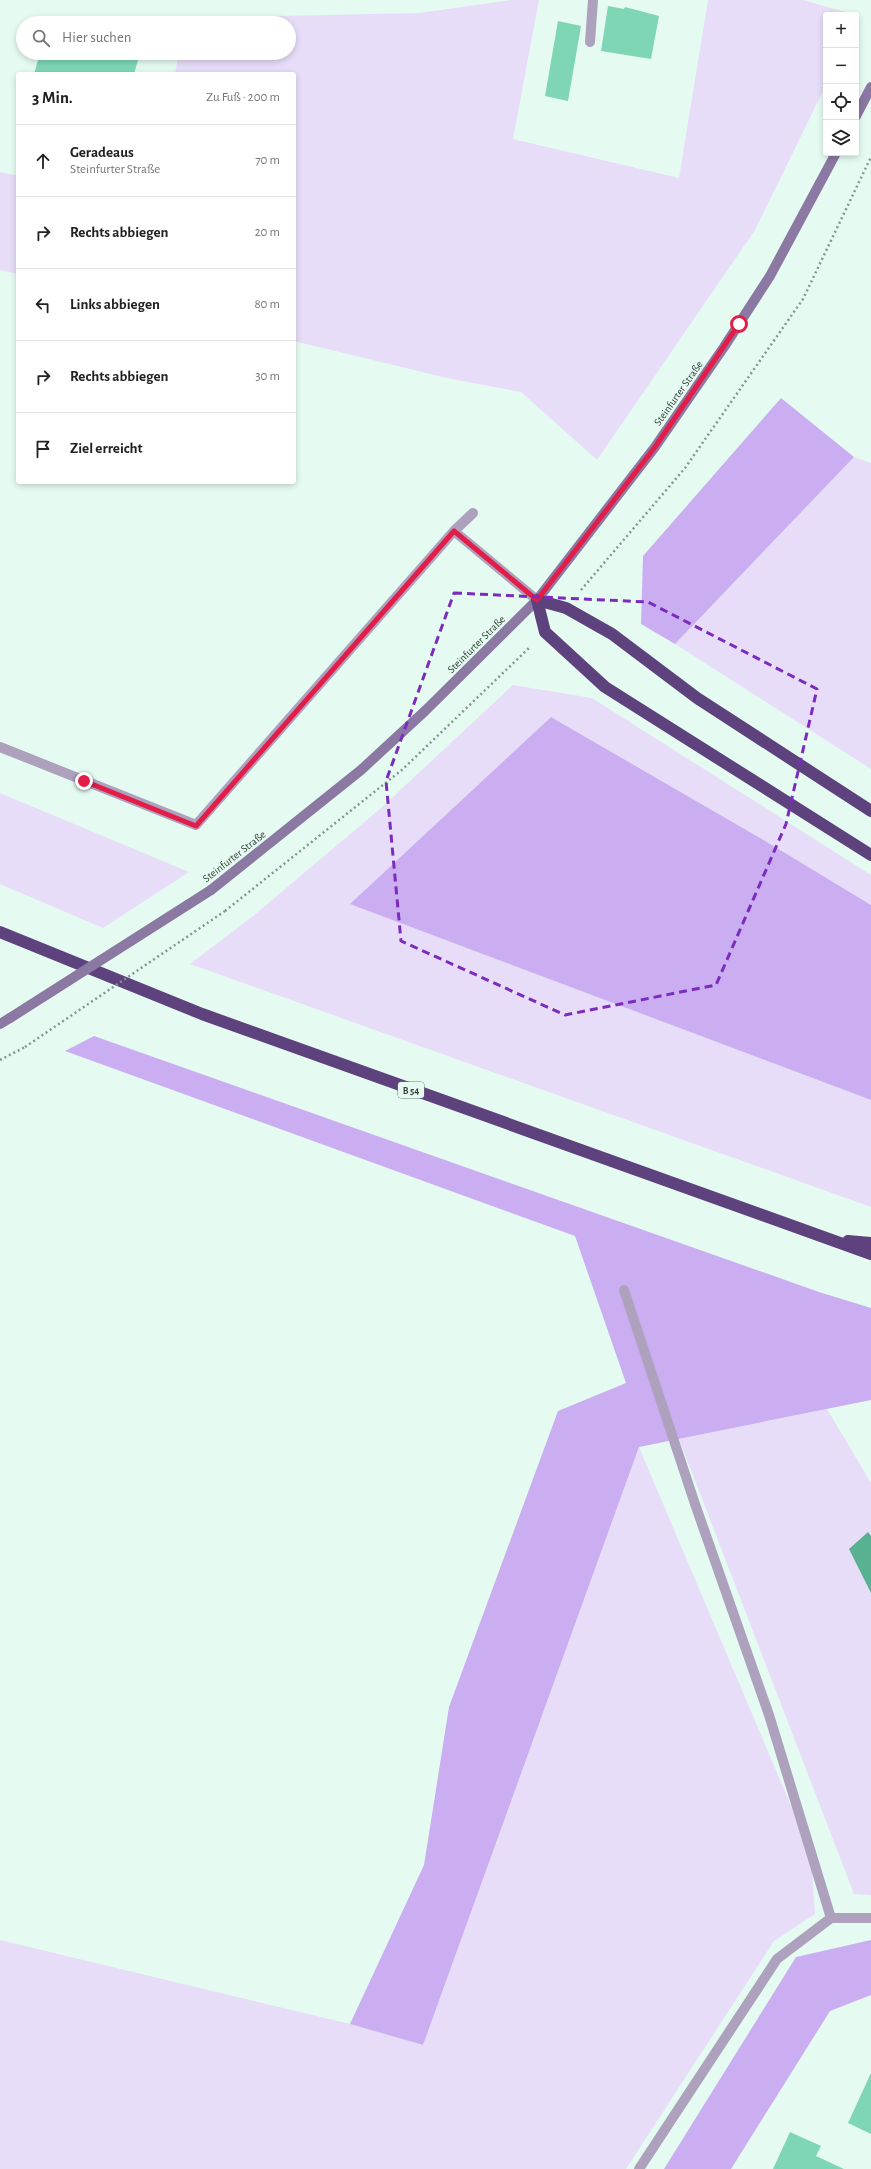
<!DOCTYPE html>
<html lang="de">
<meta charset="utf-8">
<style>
body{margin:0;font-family:"Alegreya Sans",sans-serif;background:#f6f6f6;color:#222}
.controls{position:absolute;right:12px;top:12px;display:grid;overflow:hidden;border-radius:4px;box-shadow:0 2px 6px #0003}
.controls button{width:36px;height:36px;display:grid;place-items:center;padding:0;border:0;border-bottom:1px solid #e0e0e0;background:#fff;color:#222;font:20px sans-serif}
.stop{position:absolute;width:12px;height:12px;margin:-9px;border:3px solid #e11d48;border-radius:50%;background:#fff}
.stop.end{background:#e11d48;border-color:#fff;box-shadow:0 1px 4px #0008}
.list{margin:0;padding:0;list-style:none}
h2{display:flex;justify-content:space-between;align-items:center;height:52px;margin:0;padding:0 16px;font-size:17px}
h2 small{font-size:13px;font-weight:400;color:#767676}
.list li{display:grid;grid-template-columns:26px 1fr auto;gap:12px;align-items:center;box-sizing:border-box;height:72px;padding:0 16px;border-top:1px solid #e0e0e0}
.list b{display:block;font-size:15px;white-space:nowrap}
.list p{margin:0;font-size:13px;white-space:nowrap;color:#767676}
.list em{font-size:13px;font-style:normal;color:#767676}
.icon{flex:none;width:22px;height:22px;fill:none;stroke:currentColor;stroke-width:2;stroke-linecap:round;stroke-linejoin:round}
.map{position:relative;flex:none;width:871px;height:2169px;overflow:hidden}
.search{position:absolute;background:#fff;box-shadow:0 2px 6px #0003;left:16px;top:16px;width:280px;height:44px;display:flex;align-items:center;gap:10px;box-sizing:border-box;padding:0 14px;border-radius:22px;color:#767676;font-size:15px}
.panel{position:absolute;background:#fff;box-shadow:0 2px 6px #0003;left:16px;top:72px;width:280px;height:412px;border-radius:4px}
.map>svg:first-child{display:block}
</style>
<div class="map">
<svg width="871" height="2169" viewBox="0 0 871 2169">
<rect width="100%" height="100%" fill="#e5fbf1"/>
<path fill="#e8ddf8" d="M 512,0 L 539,0 L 513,139 L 679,178 L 708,0 L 803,0 L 859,16 L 856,23 L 856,15 L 826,15 L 826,85 L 755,230 L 597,460 L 521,392 L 447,378 L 294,341 L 294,74 L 175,74 L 179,53 L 289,53 L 289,23 L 184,23 L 185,18 L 419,13 Z
M 0,172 L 18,176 L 18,274 L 0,270 Z
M 854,457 L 871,463 L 871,769 L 675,644 Z
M 513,685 L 592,698 L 871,875 L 871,905 L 767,842 L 551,717 L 351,904 L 871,1100 L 871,1207 L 190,964 L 253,916 L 381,808 Z
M 0,793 L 189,872 L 103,928 L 0,884 Z
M 827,1409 L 871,1483 L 871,1895 L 854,1894 L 679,1439 Z
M 639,1447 L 811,1853 L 815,1914 L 774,1941 L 626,2169 L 0,2169 L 0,1940 L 350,2024 L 423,2045 Z"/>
<path fill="#cbaef1" d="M 781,398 L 854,457 L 675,644 L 641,624 L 643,556 Z
M 551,717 L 767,842 L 871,905 L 871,1100 L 350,904 Z
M 94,1036 L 819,1292 L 871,1308 L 871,1400 L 639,1447 L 423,2045 L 350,2024 L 424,1865 L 449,1707 L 558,1411 L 626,1383 L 575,1236 L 65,1051 Z
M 871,1940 L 871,1995 L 830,2011 L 731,2169 L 664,2169 L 796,1957 Z"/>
<path fill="#58b191" d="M 868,1532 L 871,1536 L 871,1593 L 849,1549 Z"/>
<path fill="#7ed6b5" d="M 608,6 L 624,9 L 625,7 L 659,16 L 651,59 L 601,51 Z
M 49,20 L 58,23 L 48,23 Z
M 558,21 L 581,26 L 568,101 L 545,96 Z
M 40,53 L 140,53 L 134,74 L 34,74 Z
M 871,2073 L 871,2134 L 848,2123 Z
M 790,2132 L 821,2146 L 816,2156 L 844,2169 L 773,2169 Z"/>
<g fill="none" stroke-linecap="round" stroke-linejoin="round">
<path stroke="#87968f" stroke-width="2.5" stroke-dasharray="2 3" stroke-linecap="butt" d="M 581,590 L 685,468 L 803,299 L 871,157
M 225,911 L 403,769 L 529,648
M 0,1060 L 25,1047"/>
<path stroke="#ada1be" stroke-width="10" d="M 590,42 L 593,0
M 624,1290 L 695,1504 L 769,1715 L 831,1918"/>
<path stroke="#ada1be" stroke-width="10" d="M 454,531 L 473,513
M 0,747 L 196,825 L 454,531 L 537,600
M 639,2169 L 777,1959 L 831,1918 L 871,1918"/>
<path stroke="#8b78a3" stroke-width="10" d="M 856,116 L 871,87
M 211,890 L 361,770 L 425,711 L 537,600 L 655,447 L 724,347 L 770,276 L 836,153
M 0,1024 L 10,1018"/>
<path stroke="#5e427d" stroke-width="12" d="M 871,811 L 697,698 L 612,634 L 566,608 L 537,600 L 545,632 L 605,687 L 871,855
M 0,932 L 202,1014 L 871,1254
M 848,1241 L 871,1243"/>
<path stroke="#87968f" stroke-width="2.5" stroke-dasharray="2 3" stroke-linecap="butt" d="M 25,1047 L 225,911"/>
<path stroke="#8b78a3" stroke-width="10" d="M 10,1018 L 211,890"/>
</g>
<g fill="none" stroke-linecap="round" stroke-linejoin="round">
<path stroke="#e11d48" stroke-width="5" d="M 84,781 L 196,826 L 454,531 L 537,600 L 655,447 L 739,324"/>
</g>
<path fill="none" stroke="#7b2cbf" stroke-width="3" stroke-dasharray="8 5" stroke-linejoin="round" d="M 454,593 L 648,602 L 817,689 L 786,824 L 716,985 L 565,1015 L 401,941 L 386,781 Z"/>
<g text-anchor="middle" stroke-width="3" stroke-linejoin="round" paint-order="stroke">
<rect fill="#e5fbf1" stroke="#6a7772" stroke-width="1" x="398" y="1082" width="26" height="16" rx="3"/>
<g font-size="10" font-weight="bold" fill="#363f3b">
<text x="411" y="1094">B 54</text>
</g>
<g font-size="11" fill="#363f3b" stroke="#e5fbf1">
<text transform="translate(678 393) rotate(-55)" y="4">Steinfurter Straße</text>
<text transform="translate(476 644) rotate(-45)" y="4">Steinfurter Straße</text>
<text transform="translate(234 856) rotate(-38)" y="4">Steinfurter Straße</text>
</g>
</g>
</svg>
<div class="controls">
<button>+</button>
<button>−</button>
<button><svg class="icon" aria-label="locate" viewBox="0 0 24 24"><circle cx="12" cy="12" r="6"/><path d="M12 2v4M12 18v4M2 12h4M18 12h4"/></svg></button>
<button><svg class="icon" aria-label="layers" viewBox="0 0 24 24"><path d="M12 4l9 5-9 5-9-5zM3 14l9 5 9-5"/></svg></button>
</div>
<div class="stop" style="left:739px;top:324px"></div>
<div class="stop end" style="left:84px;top:781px"></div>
<div class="search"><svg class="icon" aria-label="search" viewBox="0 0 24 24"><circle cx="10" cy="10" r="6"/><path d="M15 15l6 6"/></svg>Hier suchen</div>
<section class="panel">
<h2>3 Min.<small>Zu Fuß · 200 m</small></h2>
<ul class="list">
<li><svg class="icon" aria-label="ahead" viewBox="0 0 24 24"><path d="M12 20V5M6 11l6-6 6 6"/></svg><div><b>Geradeaus</b><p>Steinfurter Straße</p></div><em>70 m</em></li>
<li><svg class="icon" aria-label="right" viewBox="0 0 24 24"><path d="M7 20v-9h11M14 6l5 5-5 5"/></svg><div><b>Rechts abbiegen</b></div><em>20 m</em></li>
<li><svg class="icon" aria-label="left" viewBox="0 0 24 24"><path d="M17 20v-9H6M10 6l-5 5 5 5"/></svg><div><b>Links abbiegen</b></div><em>80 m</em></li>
<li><svg class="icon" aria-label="right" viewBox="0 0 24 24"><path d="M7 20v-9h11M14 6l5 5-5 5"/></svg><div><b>Rechts abbiegen</b></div><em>30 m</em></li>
<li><svg class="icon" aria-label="arrive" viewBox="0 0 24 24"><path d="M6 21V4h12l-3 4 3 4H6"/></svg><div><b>Ziel erreicht</b></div></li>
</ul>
</section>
</div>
